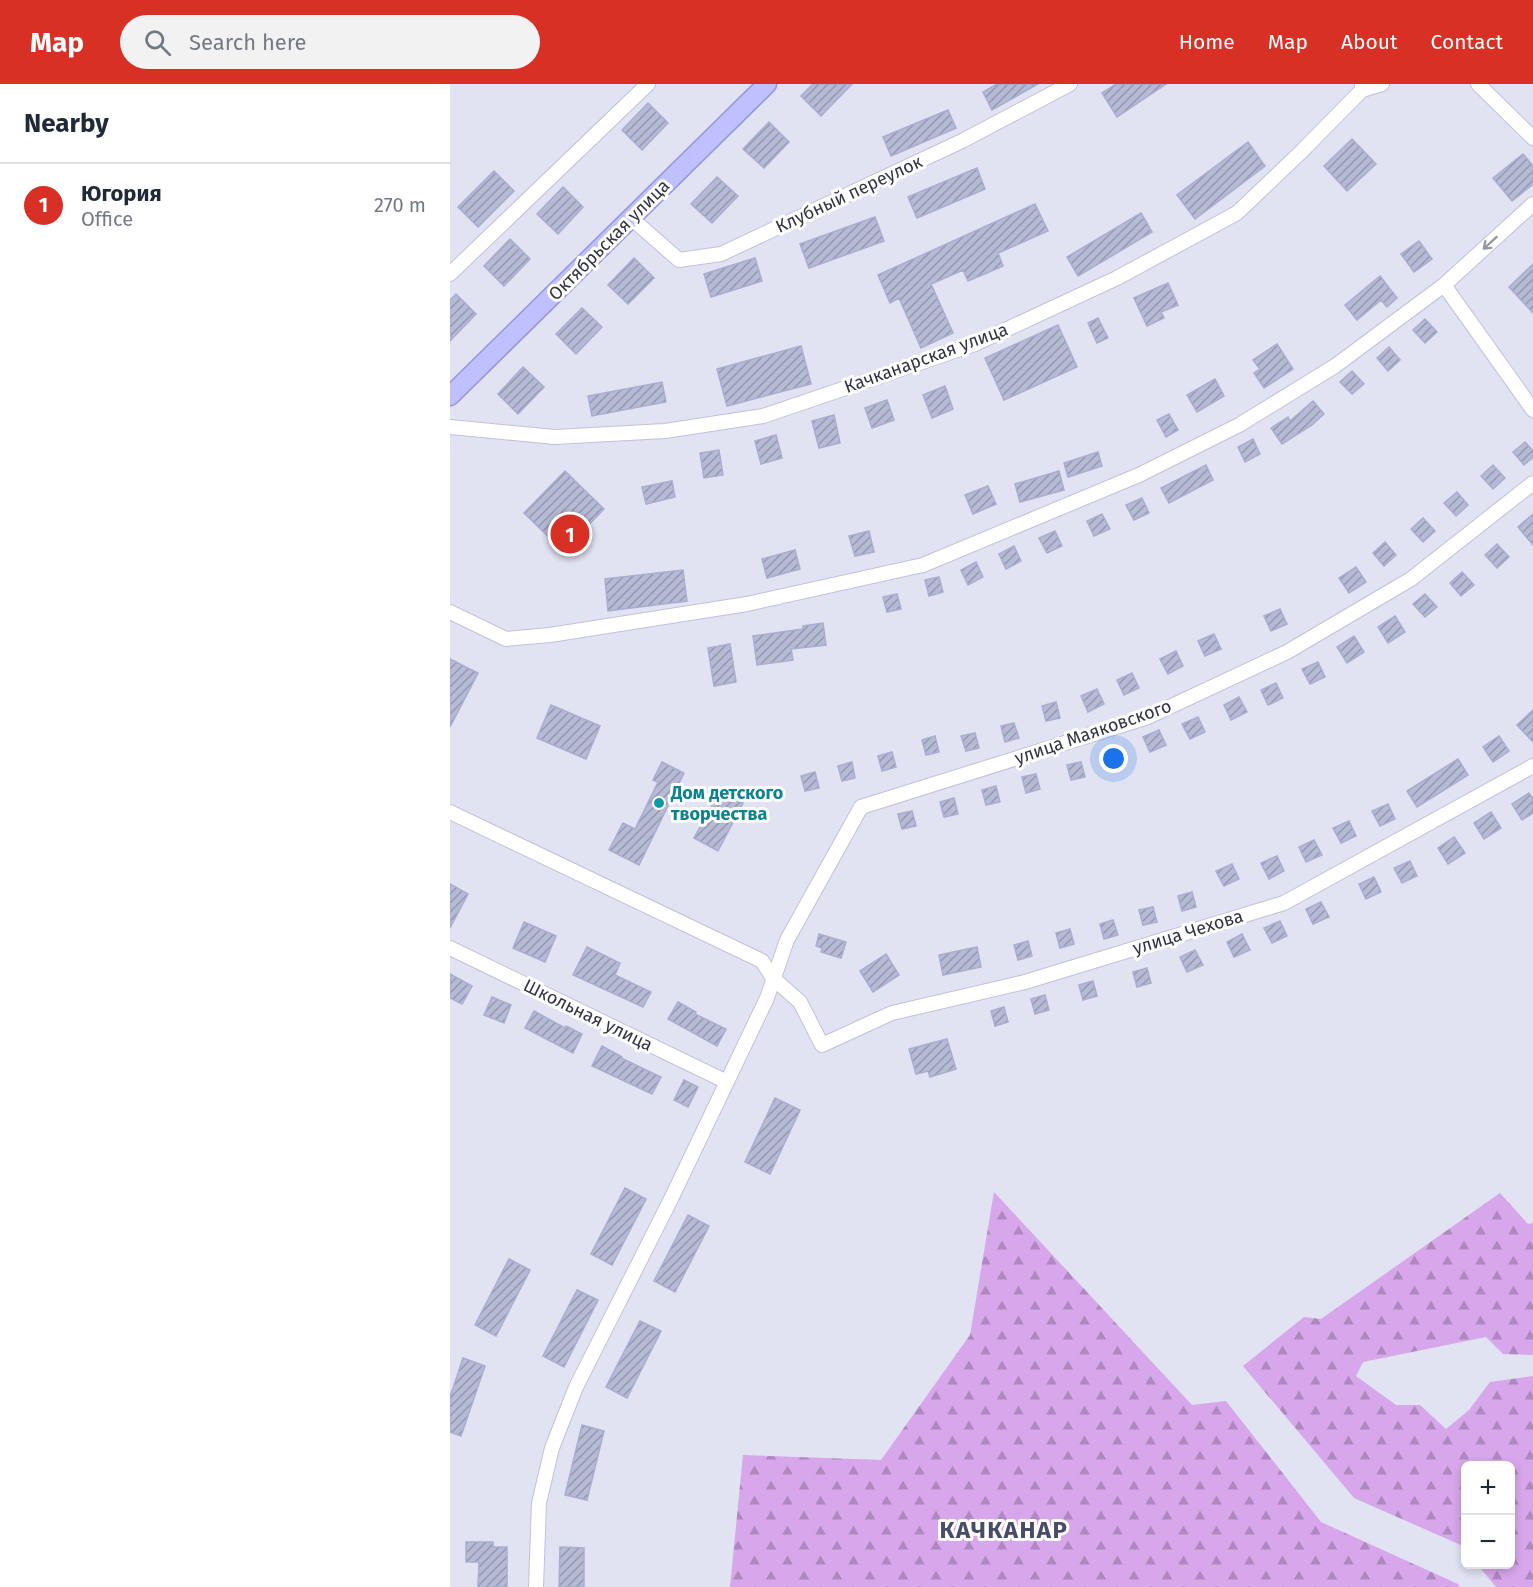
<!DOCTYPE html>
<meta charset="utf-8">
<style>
body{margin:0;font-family:"Fira Sans",sans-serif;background:#f2f2f3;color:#1f2937}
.controls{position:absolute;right:18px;bottom:18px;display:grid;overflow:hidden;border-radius:9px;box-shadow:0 3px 9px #0003}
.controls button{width:54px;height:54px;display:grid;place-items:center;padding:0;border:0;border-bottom:2px solid #e0e1e3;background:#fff;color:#1f2937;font:30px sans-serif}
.you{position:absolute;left:664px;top:675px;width:21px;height:21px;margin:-15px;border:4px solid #fff;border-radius:50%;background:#1a73e8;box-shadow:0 0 0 9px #1a73e833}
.badge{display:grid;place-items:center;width:39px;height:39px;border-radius:50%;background:#d93025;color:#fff;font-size:20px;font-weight:700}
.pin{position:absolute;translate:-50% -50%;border:3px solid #fff;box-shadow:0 2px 6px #0006}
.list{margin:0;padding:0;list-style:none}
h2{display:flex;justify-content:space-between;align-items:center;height:78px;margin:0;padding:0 24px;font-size:26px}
h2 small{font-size:20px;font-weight:400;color:#747a83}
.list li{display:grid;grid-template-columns:39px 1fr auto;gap:18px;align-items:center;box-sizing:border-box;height:84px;padding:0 24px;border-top:2px solid #e0e1e3}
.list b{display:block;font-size:22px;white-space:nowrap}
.list p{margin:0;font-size:20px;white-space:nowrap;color:#747a83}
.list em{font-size:20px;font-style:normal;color:#747a83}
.icon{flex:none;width:33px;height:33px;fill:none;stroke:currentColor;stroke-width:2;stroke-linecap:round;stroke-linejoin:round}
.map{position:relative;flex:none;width:1083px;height:1503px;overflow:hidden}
header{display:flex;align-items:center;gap:36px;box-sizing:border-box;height:84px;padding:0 30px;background:#d93025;color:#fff}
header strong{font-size:28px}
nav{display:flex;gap:33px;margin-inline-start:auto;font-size:21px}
.search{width:420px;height:54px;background:#f2f2f3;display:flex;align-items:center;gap:15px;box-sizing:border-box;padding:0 21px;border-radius:33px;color:#747a83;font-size:22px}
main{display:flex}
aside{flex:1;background:#fff}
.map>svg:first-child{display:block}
</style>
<header>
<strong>Map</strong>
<div class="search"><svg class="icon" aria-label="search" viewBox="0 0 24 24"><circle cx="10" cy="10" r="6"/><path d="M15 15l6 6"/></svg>Search here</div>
<nav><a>Home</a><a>Map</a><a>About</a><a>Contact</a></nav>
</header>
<main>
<aside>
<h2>Nearby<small></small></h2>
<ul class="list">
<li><span class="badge">1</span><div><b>Югория</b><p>Office</p></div><em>270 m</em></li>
</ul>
</aside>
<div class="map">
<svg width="1083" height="1503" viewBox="0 0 1083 1503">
<defs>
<pattern id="forest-firs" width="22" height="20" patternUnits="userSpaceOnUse" patternTransform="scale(1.5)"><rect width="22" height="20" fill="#d7a6eb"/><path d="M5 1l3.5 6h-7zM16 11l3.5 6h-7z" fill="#af88c0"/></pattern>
<pattern id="building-hatch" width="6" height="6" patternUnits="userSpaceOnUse" patternTransform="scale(1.5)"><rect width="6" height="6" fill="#b6bad4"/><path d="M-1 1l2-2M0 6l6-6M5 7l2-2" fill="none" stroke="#9598ae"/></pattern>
</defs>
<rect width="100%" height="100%" fill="#e1e2f2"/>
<path fill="url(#forest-firs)" d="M 544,1108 L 742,1321 L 776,1317 L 871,1438 L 1008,1500 L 1010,1503 L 280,1503 L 293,1371 L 431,1376 L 520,1251 Z
M 1050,1109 L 1078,1140 L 1083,1139 L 1083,1271 L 1053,1270 L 1036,1253 L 913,1278 L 906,1292 L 946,1321 L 970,1321 L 996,1345 L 1019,1326 L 1040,1298 L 1083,1292 L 1083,1503 L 1046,1503 L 1028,1481 L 1060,1480 L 1060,1382 L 1016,1382 L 1015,1464 L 1013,1462 L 904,1414 L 793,1282 L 854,1233 L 871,1235 Z"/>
<path fill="url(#building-hatch)" stroke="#a9add0" stroke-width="1.5" d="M 363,0 L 402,0 L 371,32 L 351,12 Z
M 547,0 L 588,0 L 542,26 L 533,8 Z
M 666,0 L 716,0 L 667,33 L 652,9 Z
M 198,19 L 218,39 L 192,66 L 172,46 Z
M 498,26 L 506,44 L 441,72 L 433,53 Z
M 319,38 L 339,58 L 314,84 L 293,65 Z
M 902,55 L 926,80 L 897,107 L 874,82 Z
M 798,58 L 815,82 L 745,135 L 727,111 Z
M 1073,70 L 1083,82 L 1083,100 L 1062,117 L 1043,94 Z
M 527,84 L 535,105 L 467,134 L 458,113 Z
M 44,87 L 64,107 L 28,143 L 8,123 Z
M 267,93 L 288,112 L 262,139 L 241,120 Z
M 113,103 L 133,123 L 108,150 L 87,130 Z
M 585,120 L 598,147 L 548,169 L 553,182 L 518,197 L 513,186 L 481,200 L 503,249 L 471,264 L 449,214 L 440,219 L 428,191 Z
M 691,129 L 702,148 L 628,192 L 617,173 Z
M 425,133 L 434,157 L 359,184 L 350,160 Z
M 60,155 L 80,175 L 54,202 L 34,182 Z
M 969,157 L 982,175 L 964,188 L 951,170 Z
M 184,174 L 204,194 L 178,220 L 158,201 Z
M 305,174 L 312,197 L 261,213 L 254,190 Z
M 1083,180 L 1083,229 L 1059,203 Z
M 930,192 L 947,214 L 937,223 L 931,216 L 907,236 L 895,221 Z
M 718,199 L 728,221 L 711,228 L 714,234 L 697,242 L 684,214 Z
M 6,210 L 26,230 L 0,257 L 0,216 Z
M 132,224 L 152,243 L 126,270 L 106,250 Z
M 648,234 L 658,254 L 647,259 L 638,239 Z
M 975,235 L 987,248 L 975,259 L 963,246 Z
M 608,241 L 627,283 L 554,316 L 535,274 Z
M 827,260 L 843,285 L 814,304 L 804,289 L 810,285 L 803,276 Z
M 351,262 L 361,300 L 277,322 L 267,285 Z
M 939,263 L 950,276 L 938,287 L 927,274 Z
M 73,283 L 94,303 L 68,330 L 48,310 Z
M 902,287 L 914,300 L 902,310 L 890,298 Z
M 765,295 L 774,312 L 747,328 L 737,311 Z
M 212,298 L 216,318 L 142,332 L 138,312 Z
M 495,302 L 503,325 L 482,334 L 473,311 Z
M 437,316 L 444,336 L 422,344 L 415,324 Z
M 863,317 L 874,330 L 862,341 L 832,360 L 821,344 L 838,333 L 840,337 Z
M 719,330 L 728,346 L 716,353 L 707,336 Z
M 384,331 L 390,359 L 369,364 L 362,337 Z
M 326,351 L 332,374 L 311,380 L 305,357 Z
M 803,355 L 810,370 L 795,378 L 788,363 Z
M 1075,358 L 1083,367 L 1083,373 L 1074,381 L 1063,368 Z
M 269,366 L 273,391 L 254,394 L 250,369 Z
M 648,368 L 652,382 L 618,393 L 614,379 Z
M 756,381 L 763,396 L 719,419 L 711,404 Z
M 1043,381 L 1055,394 L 1043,405 L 1031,392 Z
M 115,387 L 154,425 L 113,467 L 74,429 Z
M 609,387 L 614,406 L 570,418 L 565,400 Z
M 222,397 L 225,413 L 196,420 L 192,403 Z
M 538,402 L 546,420 L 523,430 L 515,411 Z
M 1007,408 L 1018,421 L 1006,432 L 994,419 Z
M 692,414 L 699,429 L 684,436 L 676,421 Z
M 652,430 L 660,445 L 644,452 L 637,437 Z
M 1083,430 L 1083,461 L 1068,443 Z
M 973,434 L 985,447 L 973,458 L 961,445 Z
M 419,447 L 424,468 L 405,472 L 399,452 Z
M 605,447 L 612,462 L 597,469 L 589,454 Z
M 935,458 L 946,471 L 934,482 L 923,469 Z
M 1047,460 L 1059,473 L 1047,484 L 1035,471 Z
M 564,462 L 571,477 L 556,485 L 549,470 Z
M 345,466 L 350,485 L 317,494 L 312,475 Z
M 526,478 L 533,493 L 518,501 L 511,486 Z
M 906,483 L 916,498 L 899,509 L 889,494 Z
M 233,486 L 237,517 L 158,527 L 155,495 Z
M 1012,488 L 1024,501 L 1011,512 L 1000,499 Z
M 489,493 L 493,508 L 479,512 L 475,496 Z
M 447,510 L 451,525 L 437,528 L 433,513 Z
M 975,510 L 987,523 L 975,533 L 963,520 Z
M 830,525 L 837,540 L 821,547 L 814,532 Z
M 945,532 L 955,548 L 938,559 L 928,543 Z
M 373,539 L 376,561 L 341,565 L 343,576 L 307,581 L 303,552 L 353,545 L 353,542 Z
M 764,550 L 771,565 L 755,572 L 748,557 Z
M 904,552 L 914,568 L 897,579 L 887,563 Z
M 280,560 L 286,598 L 264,602 L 258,564 Z
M 726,567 L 733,582 L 718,590 L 710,575 Z
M 0,575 L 28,589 L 0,643 Z
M 868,578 L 875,593 L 860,600 L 852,585 Z
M 682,589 L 689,604 L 674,611 L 667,596 Z
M 826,599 L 833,614 L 818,621 L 811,606 Z
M 647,605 L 654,620 L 638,628 L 631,612 Z
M 789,613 L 797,628 L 781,636 L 774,621 Z
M 606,618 L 610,634 L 596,637 L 592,622 Z
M 101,621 L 150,642 L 136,675 L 87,654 Z
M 1083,626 L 1083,658 L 1067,641 Z
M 748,633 L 755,648 L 740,655 L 732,640 Z
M 564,639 L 569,654 L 555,658 L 551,642 Z
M 709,646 L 716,661 L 700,668 L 693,653 Z
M 525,649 L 529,664 L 516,667 L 511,652 Z
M 485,652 L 489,668 L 476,671 L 472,656 Z
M 1049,652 L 1059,667 L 1043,678 L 1033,663 Z
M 668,666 L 675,681 L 659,688 L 652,673 Z
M 442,668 L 446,683 L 432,687 L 428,672 Z
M 1008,675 L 1018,691 L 967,723 L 957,707 Z
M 212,678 L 234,689 L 189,781 L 159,766 L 173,739 L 185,745 L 208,698 L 203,696 Z
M 402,678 L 405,694 L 392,697 L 388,682 Z
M 631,678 L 635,693 L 621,696 L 617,681 Z
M 365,688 L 369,704 L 355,707 L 351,692 Z
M 586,690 L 590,705 L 576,709 L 572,693 Z
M 546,702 L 550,718 L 536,721 L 532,706 Z
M 270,707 L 293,719 L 268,767 L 244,754 Z
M 1079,709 L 1083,715 L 1083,729 L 1072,736 L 1062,720 Z
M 504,714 L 508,730 L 494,733 L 490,718 Z
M 938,720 L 945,735 L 930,742 L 922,727 Z
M 462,727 L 466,742 L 452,745 L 448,730 Z
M 1041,728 L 1051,744 L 1034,755 L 1024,739 Z
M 899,737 L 906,752 L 891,759 L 883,744 Z
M 1004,753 L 1015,769 L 998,780 L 988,764 Z
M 864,756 L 872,771 L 856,778 L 849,763 Z
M 827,772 L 834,787 L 819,795 L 811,779 Z
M 960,777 L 967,792 L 952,799 L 944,784 Z
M 782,780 L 789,795 L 774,802 L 766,787 Z
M 924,793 L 931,808 L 916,815 L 909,800 Z
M 0,800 L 18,810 L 0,844 Z
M 742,808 L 746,823 L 732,827 L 728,812 Z
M 871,818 L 879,833 L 863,840 L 856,825 Z
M 703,823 L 707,838 L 693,841 L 689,826 Z
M 663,836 L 668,851 L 654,855 L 650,840 Z
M 830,837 L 837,852 L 822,859 L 814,844 Z
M 74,838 L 106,852 L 95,878 L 63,864 Z
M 620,845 L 624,860 L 610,864 L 606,849 Z
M 369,850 L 396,858 L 391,874 L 371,868 L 372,864 L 366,862 Z
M 792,850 L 800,866 L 784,873 L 777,858 Z
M 578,857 L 582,872 L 568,876 L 564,861 Z
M 137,863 L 170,879 L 165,891 L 201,908 L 193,923 L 123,891 Z
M 527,863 L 531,883 L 493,891 L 489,871 Z
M 745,866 L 753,881 L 737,888 L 730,873 Z
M 436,870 L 449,891 L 423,908 L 410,887 Z
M 697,884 L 701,899 L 687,903 L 683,888 Z
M 0,890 L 22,902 L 12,920 L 0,914 Z
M 643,897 L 647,912 L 633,916 L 629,901 Z
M 595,911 L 599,926 L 585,930 L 581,915 Z
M 42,913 L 61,921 L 54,939 L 34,931 Z
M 228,918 L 246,928 L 245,930 L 276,945 L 267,962 L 218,935 Z
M 554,923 L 558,938 L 545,942 L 541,927 Z
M 84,927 L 115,944 L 116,942 L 132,950 L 123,969 L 75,944 Z
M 497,955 L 506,985 L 480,993 L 478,987 L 466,990 L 459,965 Z
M 152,962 L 172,973 L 171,974 L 211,993 L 202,1010 L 142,982 Z
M 234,996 L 248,1003 L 238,1023 L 224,1016 Z
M 325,1014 L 350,1026 L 320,1090 L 295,1078 Z
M 175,1104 L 196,1115 L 162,1181 L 141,1170 Z
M 238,1131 L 259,1142 L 225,1208 L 204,1197 Z
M 59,1175 L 80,1186 L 46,1252 L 25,1241 Z
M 127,1206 L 148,1216 L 114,1283 L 93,1272 Z
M 190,1237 L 211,1247 L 177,1314 L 156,1303 Z
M 13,1274 L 35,1282 L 11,1352 L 0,1348 L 0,1313 Z
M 132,1341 L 154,1347 L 137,1416 L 115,1411 Z
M 16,1458 L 43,1458 L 43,1463 L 57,1463 L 57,1503 L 28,1503 L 29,1478 L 16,1478 Z
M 110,1463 L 134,1464 L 134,1503 L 109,1503 Z"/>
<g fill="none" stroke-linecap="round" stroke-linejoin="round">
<g stroke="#c0c2dc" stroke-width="16">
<path id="street" d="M 1028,0 L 1083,54
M 912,6 L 932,0
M 181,134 L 229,176 L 271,170 L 512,57 L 620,0
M 0,190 L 198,0
M 994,201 L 1083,326
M 0,343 L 105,353 L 215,347 L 313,332 L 525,260 L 667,194 L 787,129 L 851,68 L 912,6 L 912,0
M 0,528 L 56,555 L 100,551 L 297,520 L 473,481 L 689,391 L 789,341 L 885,282 L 994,201 L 1083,120
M 0,728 L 312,877 L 323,894 L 350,918 L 372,961 L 442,929 L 575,898 L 834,819 L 1083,682
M 0,864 L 277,998
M 86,1503 L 89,1419 L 102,1364 L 126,1303 L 221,1115 L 317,914 L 337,856 L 411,723 L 698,633 L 837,568 L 961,495 L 1083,399"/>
</g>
<g stroke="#9595e3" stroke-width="21">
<path id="secondary" d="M 0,312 L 317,0"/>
</g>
<use href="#street" stroke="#fff" stroke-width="14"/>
<use href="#secondary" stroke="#c0bfff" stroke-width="18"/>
</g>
<defs><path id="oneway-shaft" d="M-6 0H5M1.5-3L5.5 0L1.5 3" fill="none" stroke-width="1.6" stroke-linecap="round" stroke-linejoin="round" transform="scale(1.5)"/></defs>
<use stroke="#989aa2" href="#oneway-shaft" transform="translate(1040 159) rotate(138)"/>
<circle fill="#0f9aa8" stroke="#fff" stroke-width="2" cx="209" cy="719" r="6"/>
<g text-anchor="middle" stroke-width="6" stroke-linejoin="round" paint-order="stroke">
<g font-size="18" fill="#323444" stroke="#fff">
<text transform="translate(399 110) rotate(-25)" y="6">Клубный переулок</text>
<text transform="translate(159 156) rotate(-45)" y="6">Октябрьская улица</text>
<text transform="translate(476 274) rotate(-20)" y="6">Качканарская улица</text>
<text transform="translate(643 648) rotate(-19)" y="6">улица Маяковского</text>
<text transform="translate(738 848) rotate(-17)" y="6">улица Чехова</text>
<text transform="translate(138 931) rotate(26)" y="6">Школьная улица</text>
</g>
<g font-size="18" font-weight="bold" fill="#0d838f" stroke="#fff" text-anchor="start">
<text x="221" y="715">Дом детского<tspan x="221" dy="21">творчества</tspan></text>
</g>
<g font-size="24" font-weight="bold" letter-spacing="1.5" fill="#484c68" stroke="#fff">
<text x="554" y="1454">КАЧКАНАР</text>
</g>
</g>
</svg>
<div class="controls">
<button>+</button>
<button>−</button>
</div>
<div class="you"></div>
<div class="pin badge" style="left:120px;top:450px">1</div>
</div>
</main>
